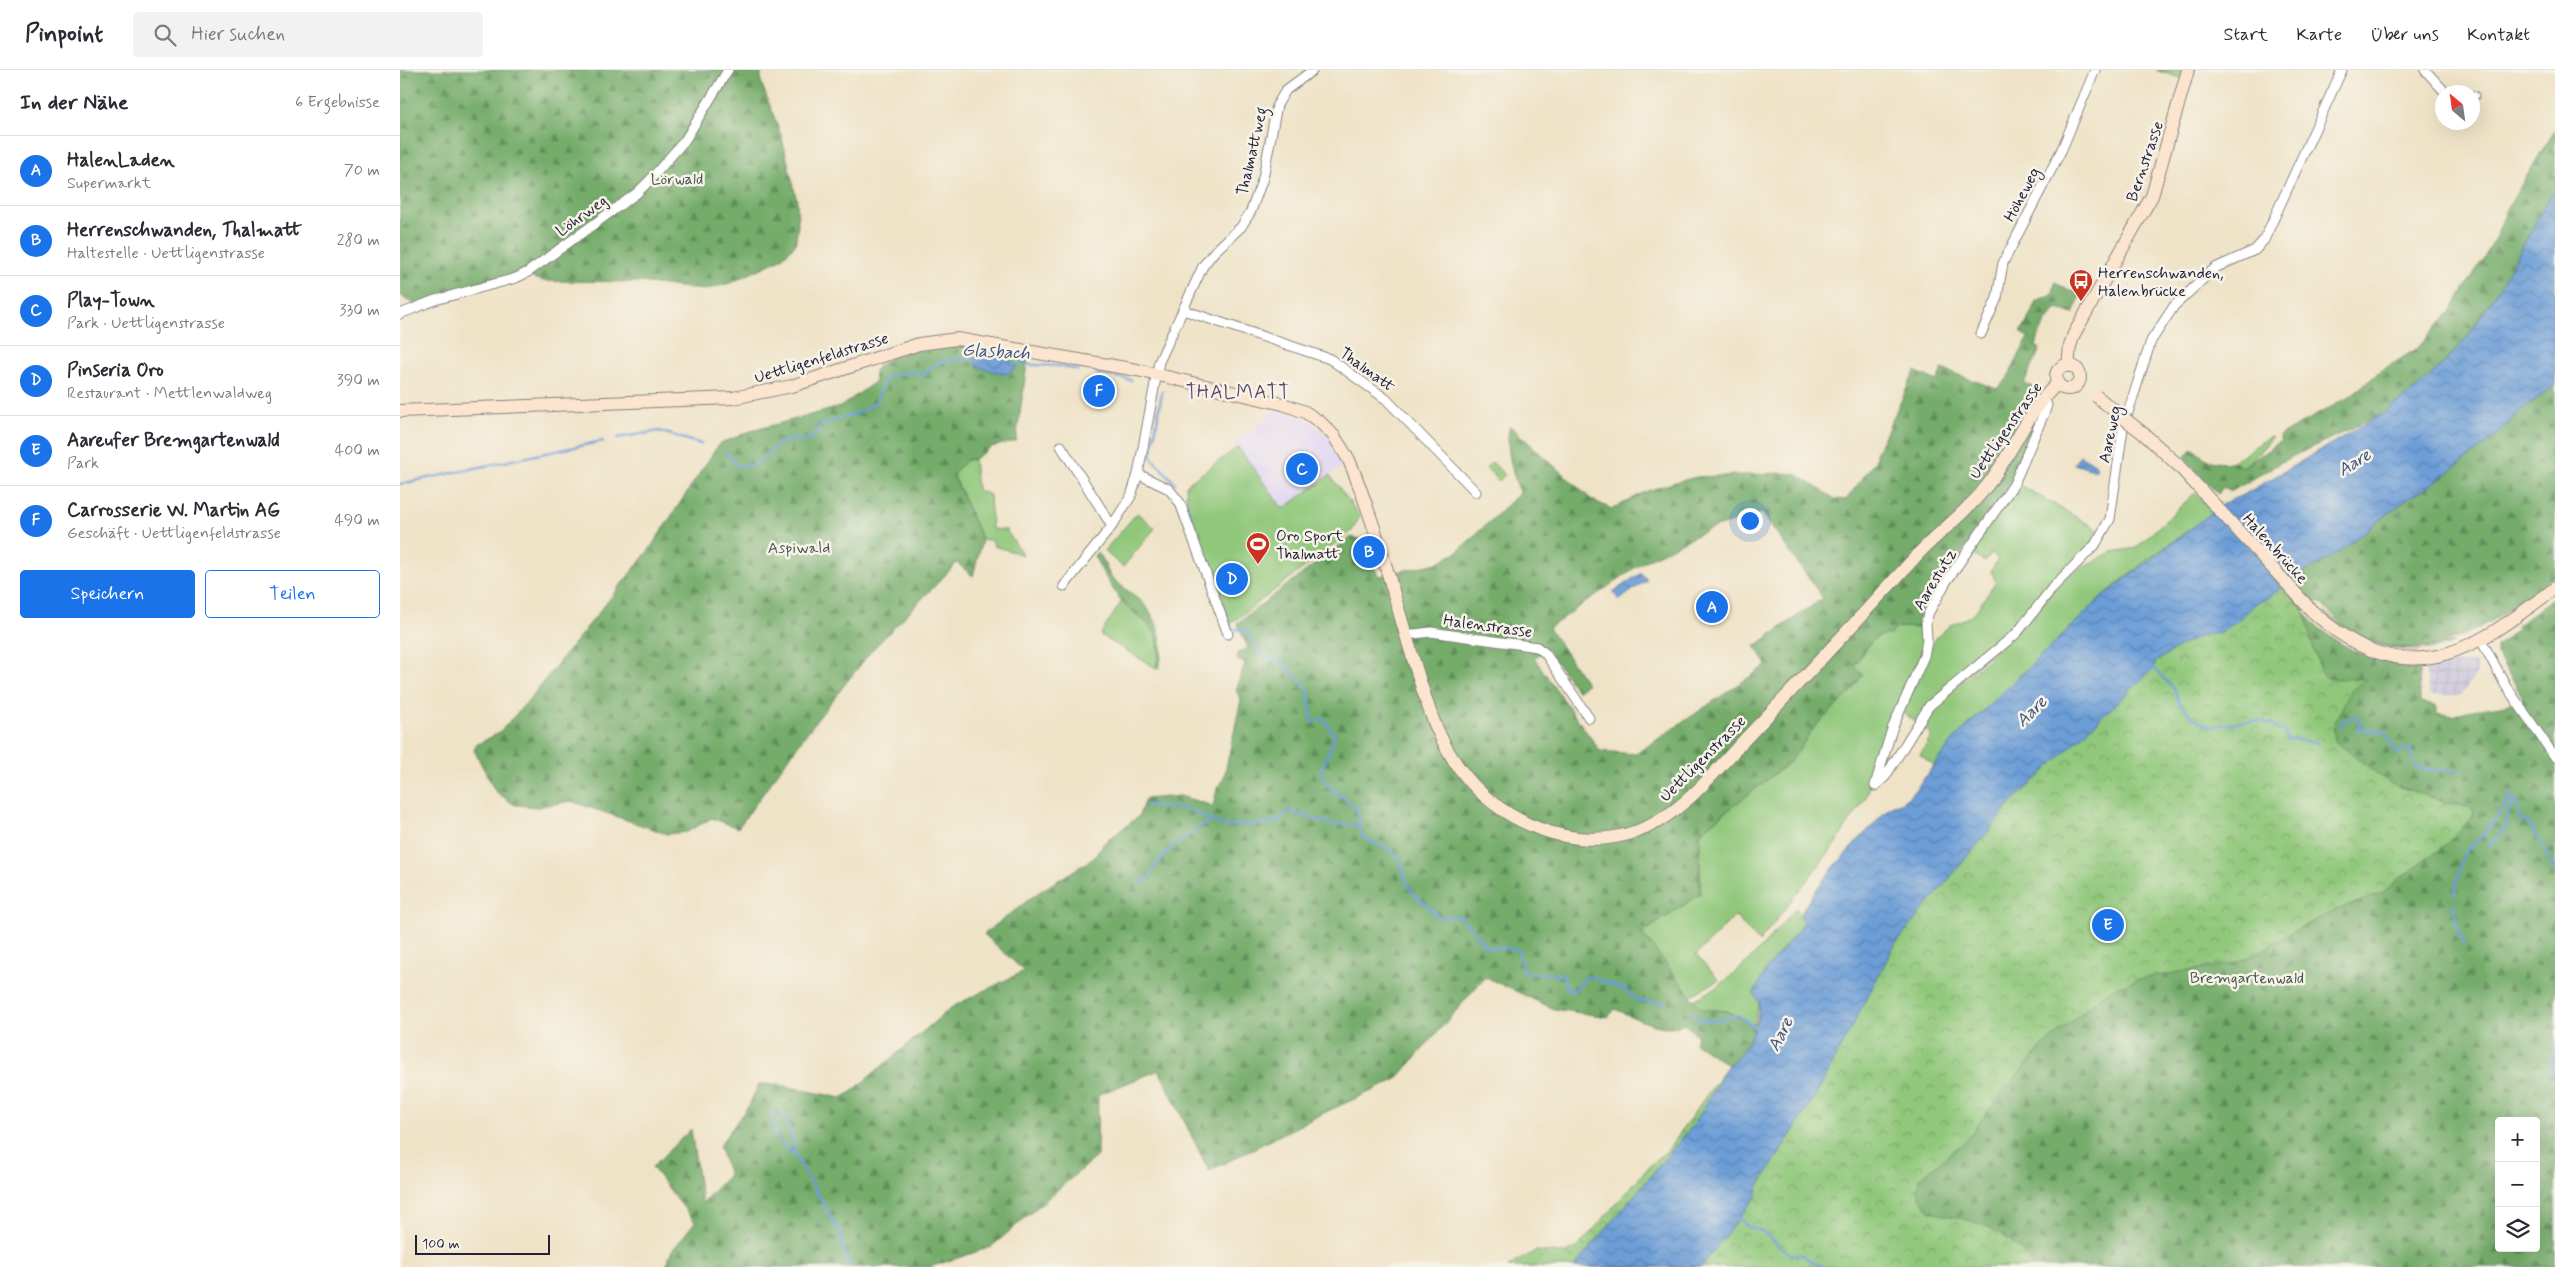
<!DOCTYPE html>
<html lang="de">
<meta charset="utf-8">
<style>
body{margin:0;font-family:Mynerve,sans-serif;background:#f2f2f3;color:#2b2b33}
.controls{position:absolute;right:15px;bottom:15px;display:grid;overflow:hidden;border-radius:5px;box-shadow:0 5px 20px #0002}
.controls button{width:45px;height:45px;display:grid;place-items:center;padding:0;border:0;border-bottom:1px solid #e1e1e2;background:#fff;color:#2b2b33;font:25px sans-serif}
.compass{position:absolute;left:2035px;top:15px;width:45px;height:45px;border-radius:50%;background:#fff;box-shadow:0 5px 20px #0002;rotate:331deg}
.scale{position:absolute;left:15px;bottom:12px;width:135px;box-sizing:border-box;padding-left:5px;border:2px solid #22223b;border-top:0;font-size:14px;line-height:18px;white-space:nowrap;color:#22223b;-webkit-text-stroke:4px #f7f3e8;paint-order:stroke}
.you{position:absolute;left:1349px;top:450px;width:18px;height:18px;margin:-12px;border:4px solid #fff;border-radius:50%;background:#1a73e8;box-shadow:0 0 0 8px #1a73e833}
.badge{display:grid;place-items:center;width:32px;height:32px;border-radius:50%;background:#1a73e8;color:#fff;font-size:16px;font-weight:700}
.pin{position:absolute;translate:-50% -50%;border:2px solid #fff;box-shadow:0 1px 5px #0006}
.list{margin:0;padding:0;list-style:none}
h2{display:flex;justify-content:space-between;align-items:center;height:65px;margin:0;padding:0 20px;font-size:21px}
h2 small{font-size:16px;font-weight:400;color:#7c7c81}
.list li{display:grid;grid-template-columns:32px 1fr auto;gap:15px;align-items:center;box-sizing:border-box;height:70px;padding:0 20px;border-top:1px solid #e1e1e2}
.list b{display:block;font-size:19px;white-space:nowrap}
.list p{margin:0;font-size:16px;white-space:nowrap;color:#7c7c81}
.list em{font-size:16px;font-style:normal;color:#7c7c81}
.actions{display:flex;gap:10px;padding:15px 20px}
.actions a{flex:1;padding:11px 0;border:1px solid #1a73e8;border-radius:5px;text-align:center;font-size:18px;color:#1a73e8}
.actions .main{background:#1a73e8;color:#fff}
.icon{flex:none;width:28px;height:28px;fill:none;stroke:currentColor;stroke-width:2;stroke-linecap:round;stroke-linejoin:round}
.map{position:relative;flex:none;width:2155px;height:1197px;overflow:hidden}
header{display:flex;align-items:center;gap:30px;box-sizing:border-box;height:70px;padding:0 25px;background:#fff;border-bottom:1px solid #e1e1e2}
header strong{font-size:24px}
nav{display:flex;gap:28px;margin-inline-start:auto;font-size:18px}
.search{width:350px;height:45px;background:#f2f2f3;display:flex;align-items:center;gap:12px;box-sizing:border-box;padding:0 18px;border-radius:5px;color:#7c7c81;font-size:19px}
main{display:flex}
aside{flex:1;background:#fff}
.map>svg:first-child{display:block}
</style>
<header>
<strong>Pinpoint</strong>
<div class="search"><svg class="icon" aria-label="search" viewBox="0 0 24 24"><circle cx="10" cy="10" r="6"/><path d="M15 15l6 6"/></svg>Hier suchen</div>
<nav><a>Start</a><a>Karte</a><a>Über uns</a><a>Kontakt</a></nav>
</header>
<main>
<aside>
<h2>In der Nähe<small>6 Ergebnisse</small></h2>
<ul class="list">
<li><span class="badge">A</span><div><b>HalenLaden</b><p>Supermarkt</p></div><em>70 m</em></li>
<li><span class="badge">B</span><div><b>Herrenschwanden, Thalmatt</b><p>Haltestelle · Uettligenstrasse</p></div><em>280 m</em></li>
<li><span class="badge">C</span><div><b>Play-Town</b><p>Park · Uettligenstrasse</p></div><em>330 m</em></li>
<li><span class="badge">D</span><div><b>Pinseria Oro</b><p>Restaurant · Mettlenwaldweg</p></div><em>390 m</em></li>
<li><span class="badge">E</span><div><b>Aareufer Bremgartenwald</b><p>Park</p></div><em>400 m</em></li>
<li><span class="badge">F</span><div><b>Carrosserie W. Martin AG</b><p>Geschäft · Uettligenfeldstrasse</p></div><em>490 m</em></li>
</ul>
<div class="actions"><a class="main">Speichern</a><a>Teilen</a></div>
</aside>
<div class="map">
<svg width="2155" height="1197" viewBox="0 0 2155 1197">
<defs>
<pattern id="industrial-grid" width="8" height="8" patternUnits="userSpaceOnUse" patternTransform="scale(1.25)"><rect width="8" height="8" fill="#c4c0db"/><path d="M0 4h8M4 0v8" fill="none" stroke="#a8a5bd"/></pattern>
<pattern id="forest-firs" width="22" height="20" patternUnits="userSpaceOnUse" patternTransform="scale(1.25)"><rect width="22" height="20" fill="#74ac6a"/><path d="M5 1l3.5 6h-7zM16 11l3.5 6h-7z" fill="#5f8c58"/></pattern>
<pattern id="park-crowns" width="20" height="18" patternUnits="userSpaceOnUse" patternTransform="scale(1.25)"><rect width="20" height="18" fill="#90c77a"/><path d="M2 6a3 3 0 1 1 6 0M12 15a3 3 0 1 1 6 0" fill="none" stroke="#75a165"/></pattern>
<pattern id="water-waves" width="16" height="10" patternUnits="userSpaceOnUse" patternTransform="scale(1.25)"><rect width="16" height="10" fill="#6c9dd7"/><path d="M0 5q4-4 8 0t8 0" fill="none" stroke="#5880b0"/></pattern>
</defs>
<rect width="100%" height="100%" fill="#f7f3e8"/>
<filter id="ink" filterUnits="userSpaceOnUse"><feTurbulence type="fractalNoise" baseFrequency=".02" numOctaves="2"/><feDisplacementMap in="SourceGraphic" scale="10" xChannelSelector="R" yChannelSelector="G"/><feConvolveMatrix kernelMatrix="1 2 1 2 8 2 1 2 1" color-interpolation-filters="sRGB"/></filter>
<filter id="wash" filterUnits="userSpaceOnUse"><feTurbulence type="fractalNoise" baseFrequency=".0096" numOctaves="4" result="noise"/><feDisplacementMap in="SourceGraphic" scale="20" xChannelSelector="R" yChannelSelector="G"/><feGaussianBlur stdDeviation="1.12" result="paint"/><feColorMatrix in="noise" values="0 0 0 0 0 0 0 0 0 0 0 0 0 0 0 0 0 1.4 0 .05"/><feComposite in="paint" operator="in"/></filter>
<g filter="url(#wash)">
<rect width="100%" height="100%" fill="#efe3c7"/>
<path fill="#e0d4f4" d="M 875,338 L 910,351 L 930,369 L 945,394 L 883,439 L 834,373 L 862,352 Z"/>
<path fill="url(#industrial-grid)" d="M 2074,592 L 2077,596 L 2077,603 L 2061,625 L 2029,625 L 2025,595 Z"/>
<path fill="#90c77a" stroke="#59745a" d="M 1756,0 L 1781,0 L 1780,8 Z
M 1869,367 L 1872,368 L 1853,389 L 1841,398 L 1834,391 Z
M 838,377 L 883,439 L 930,405 L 960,446 L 952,461 L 830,554 L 787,434 L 786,415 Z
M 574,389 L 577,420 L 590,425 L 592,459 L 606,460 L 623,485 L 594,476 L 592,470 L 582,470 L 553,404 L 566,390 Z
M 1092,392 L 1105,405 L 1099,411 L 1086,398 Z
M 1618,414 L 1699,460 L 1694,473 L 1626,551 L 1516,652 L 1503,642 L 1534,570 L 1550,555 L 1573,545 L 1596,512 L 1591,501 L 1598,489 L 1591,483 L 1585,492 L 1570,483 Z
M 1795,423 L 1813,441 L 1812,443 L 1747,490 L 1701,528 L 1556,667 L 1534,695 L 1520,685 L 1532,665 L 1519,654 L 1525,645 L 1585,592 L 1669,505 L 1711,482 L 1736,478 Z
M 737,443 L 755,458 L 723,497 L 704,481 Z
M 722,531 C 746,551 766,563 756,598 L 700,565 Z
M 1924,542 C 1953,564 1983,581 2021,579 C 2031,578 2046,572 2054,573 C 2015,586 1974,581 1941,556 C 1935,552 1926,547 1924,542 Z
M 1497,557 L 1522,558 L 1522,582 L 1465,729 L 1433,777 L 1359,872 L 1335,846 L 1296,885 L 1319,910 L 1290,926 L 1241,864 L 1300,824 L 1300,762 L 1392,690 L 1415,656 L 1449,624 L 1462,605 L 1454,596 L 1473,569 Z
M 1396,838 L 1404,853 L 1366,900 L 1354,955 L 1326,941 L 1301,939 L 1293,930 C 1336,911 1366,872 1396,838 Z"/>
<path fill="url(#forest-firs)" stroke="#4b6752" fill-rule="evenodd" d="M 0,0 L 361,0 L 361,12 L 382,68 L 397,131 L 398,156 L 395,175 L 381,189 L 330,213 L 304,220 L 240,212 L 143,211 L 128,206 L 15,235 L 0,225 Z
M 2155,59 L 2155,118 L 2102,213 L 2069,265 L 2048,289 L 2021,315 L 1982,344 L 1885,390 L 1832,421 L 1823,417 L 1818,424 L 1784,388 L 1792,378 C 1806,390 1816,396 1834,391 L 1842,398 L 1881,371 L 1879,366 L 1949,327 L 1981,301 L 2018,278 L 2050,242 L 2093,173 L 2107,139 Z
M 1655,212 L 1669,221 L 1682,222 L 1673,244 L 1657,238 C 1647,248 1639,262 1636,276 L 1640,279 L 1624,313 L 1638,319 L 1632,334 L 1643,338 C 1630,369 1617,403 1599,432 C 1577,466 1527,519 1522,558 L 1497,557 L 1490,565 C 1472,562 1463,583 1454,595 L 1462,605 L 1449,624 L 1415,656 L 1392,690 L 1300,762 L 1300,824 L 1242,863 L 1301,939 L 1326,941 L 1354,955 C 1350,971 1342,988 1328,995 L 1295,973 L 1297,965 L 1285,954 C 1261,963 1238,949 1215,939 L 1208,947 L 1154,939 L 1085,907 L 996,1010 L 928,1041 L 809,1101 L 759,1000 L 698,1025 L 697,1086 L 591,1177 L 530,1197 L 266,1197 L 271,1182 L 295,1152 L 252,1097 L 291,1059 L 302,1133 L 329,1105 L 319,1076 L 349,1035 L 359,1014 L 380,1015 L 441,1028 L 450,1023 L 552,937 L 624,901 L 584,864 L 639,822 L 694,788 L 704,773 L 739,746 L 745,729 L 780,726 L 813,736 L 817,719 L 824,707 L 841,630 L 836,620 L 845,593 L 837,590 L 838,583 L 848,578 L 837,553 L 951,467 L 964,470 L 972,496 L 980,506 L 1037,493 L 1056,483 L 1120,423 C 1113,406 1104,373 1110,356 L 1192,430 L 1212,439 L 1247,421 L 1276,412 L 1297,407 L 1382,403 L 1396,404 L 1435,429 L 1446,430 L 1476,390 L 1476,384 L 1515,301 L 1537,311 L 1542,299 L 1597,319 L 1607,309 L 1628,268 L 1620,262 L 1626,254 L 1636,231 L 1653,224 ZM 1362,443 L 1423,528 L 1355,576 L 1367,595 L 1236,684 L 1200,681 L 1134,588 L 1147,579 L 1177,621 L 1187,614 L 1149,558 L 1243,492 L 1309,459 Z
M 552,274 L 628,287 L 616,371 L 591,377 L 574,389 L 566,390 L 553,404 L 582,470 L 573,506 L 557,493 L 472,580 L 409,660 L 338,758 L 312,748 L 287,762 L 267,764 L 171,731 L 138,737 L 115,735 L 95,721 L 74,680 L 76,675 L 100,662 L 127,632 L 249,480 L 319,374 L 351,361 L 440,337 L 475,312 L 474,301 C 488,282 529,277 552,274 Z
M 2155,316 L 2155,506 C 2096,550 2025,608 1949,559 C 1937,550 1929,541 1919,532 L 1914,532 L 1904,541 C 1909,550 1917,556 1926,563 C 1954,585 1983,594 2019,594 L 2020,632 L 2036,635 L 2036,643 L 2053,646 C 2075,635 2102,641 2123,628 L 2097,584 L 2097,576 L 2117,559 L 2116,557 L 2155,526 L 2155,1197 L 1301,1197 L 1887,514 L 1963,463 L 2011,426 L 2022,421 L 2076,382 L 2095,367 L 2121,340 ZM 2099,1051 L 2136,1051 L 2136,1178 L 2099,1178 Z
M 697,482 C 705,489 705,497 710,505 C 717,514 729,521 738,528 C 758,546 766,573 759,599 L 756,598 C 768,554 741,554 720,529 C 710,516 702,501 694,486 Z"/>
<path fill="url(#park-crowns)" stroke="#59745a" d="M 1813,440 L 1905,542 L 1914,582 L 1923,605 L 1930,609 L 1965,609 L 1950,622 L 1935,652 L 1933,661 L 1936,672 L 1984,709 L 1997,716 L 2047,733 L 2069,737 L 2074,741 L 2072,748 L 2046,774 L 1991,815 L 1983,823 L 1934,841 L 1890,863 L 1854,885 L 1834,893 L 1738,909 L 1707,921 L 1643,976 L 1599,1026 L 1566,1071 L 1521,1107 L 1518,1118 L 1520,1127 L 1530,1142 C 1580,1152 1602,1155 1635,1197 L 1108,1197 L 1135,1181 L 1165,1183 L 1177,1178 L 1254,1091 L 1267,1081 L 1328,995 C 1343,987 1361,951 1359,934 C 1359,931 1355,926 1354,923 L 1366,900 L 1404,853 L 1401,844 C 1422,804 1460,770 1491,736 L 1501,733 L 1512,724 L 1556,667 L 1701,528 L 1747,490 L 1812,444 Z"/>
<path fill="url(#water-waves)" stroke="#476089" d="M 2155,118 L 2155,316 L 2121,340 L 2095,367 L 2076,382 L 2022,421 L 2011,426 L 1935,485 L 1894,508 L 1867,529 L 1856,533 L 1840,549 L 1821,562 L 1806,564 L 1784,574 L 1755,592 L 1755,597 L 1615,729 L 1495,874 L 1416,1025 L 1358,1117 L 1357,1125 L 1301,1197 L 1174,1197 L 1295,1053 L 1328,995 C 1343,987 1361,951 1359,934 C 1359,931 1355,926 1354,923 L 1366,900 L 1404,853 L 1401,844 C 1422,804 1460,770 1491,736 L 1501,733 L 1512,724 L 1556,667 L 1701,528 L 1824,433 L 1845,424 L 1982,344 L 2021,315 L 2048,289 L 2069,265 L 2102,213 Z
M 591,285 L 607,289 L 617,296 L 609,303 L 603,304 L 578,297 L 573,289 Z
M 1680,385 L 1695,394 L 1697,398 L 1693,400 L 1674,394 Z
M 1241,503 L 1247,510 L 1219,530 L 1213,522 Z"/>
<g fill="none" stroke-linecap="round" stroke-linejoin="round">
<path stroke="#6c9dd7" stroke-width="2.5" d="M 614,294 L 658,296 L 678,300
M 696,303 L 731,310
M 762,322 L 751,387 L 775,413
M 217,368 L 259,361 L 301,374
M 324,383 L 329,385 L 337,396 C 362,399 366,382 383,371 L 412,369 L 421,355 L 458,343 L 476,332 L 485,309 L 488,306 L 516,301 L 522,306 C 537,288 553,288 576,290
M 0,414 L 203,371
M 786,433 L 818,522
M 821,530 L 831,559 L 846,560 L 859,583 L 883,594 L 905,615 L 908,619 L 912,652 L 924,649 L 935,666 L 921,701 C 921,716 945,727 954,736 C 963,745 956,756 962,765 C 968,774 984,774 992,781 C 1003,790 1002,802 1008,815 C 1014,829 1031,835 1038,848 L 1060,846 L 1073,860 L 1086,877 L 1118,879 L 1123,902 L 1163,905 L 1166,917 L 1170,921 L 1175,920 L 1184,909 L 1190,906 L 1225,920 L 1239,931 L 1265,933
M 1752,596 L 1775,620 L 1779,633 L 1795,649 L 1811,657 L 1839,652 L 1864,651 L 1866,654 L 1872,653 L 1877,660 L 1885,661 L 1887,669 L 1919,673
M 1940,657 L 1944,650 L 1956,647 L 1960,650 L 1958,659 L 1983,661 C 1991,668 1990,678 1999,684 L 2004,678 L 2010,679 L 2015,697 C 2030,703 2044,698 2061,701
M 2109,725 C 2120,732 2117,741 2121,751 L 2126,751 L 2140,770 L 2155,801
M 746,735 L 788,739 L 823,756 L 876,753 L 889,741 L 932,754 L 960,755
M 2089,775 C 2100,766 2110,754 2109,739 L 2115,730
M 739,815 C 753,807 755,793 766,783 C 780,770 793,760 810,751
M 2054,825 L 2062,790 L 2067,780 L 2085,763 L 2111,727
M 2053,832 L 2056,853 L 2063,874
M 1291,943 C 1309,958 1319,947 1338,945 L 1356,958
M 2150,1003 L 2155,977
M 379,1039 L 393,1065 L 395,1085 L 439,1161 L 449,1197
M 370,1041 C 374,1049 372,1053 373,1060 C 375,1070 388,1078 395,1085
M 1337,1146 L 1348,1157 L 1362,1161 L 1390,1184 L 1403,1185 L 1410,1191 L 1425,1197"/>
</g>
</g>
<g filter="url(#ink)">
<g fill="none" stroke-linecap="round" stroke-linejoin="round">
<g stroke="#888281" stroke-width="11">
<path id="street" d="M 2025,0 L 2045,22
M 2072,27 L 2074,26
M 783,240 L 930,289 L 986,329 L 1076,422
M 0,244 L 35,230 L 116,208 L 128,202 L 237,123 L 250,110 L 285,70 L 328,0
M 1581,264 L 1597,228 L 1603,193 L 1662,79 L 1695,0
M 661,376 L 712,456
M 738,404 L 769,419 L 780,433 L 828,564
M 664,516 L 712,456 L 731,426 L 738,404 L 759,292 L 803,196 L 814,182 L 841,157 L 851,141 L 863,108 L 877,35 L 886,20 L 913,0
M 1006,565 L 1031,562 L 1137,577 L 1145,583 L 1189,648
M 2081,570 L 2106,616 L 2155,687
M 1475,715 L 1492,659 L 1524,586 L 1527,571 L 1526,551 L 1529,542 L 1546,512 L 1614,414 L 1645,341 L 1647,335 L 1643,329
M 1475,716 L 1485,707 L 1529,636 L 1617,563 L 1653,517 L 1695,475 L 1710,449 L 1723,358 L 1751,271 L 1774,236 L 1815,198 L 1855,180 L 1864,170 L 1942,0"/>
</g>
<g stroke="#888281" stroke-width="14">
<path id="secondary" d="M1656 307a12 12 0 1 1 24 0a12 12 0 1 1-24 0Z
M 1668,296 L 1670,276 L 1674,264 L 1752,126 L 1788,0
M 0,341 L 333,328 L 392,316 L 519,274 L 557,269 L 737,300 L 883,334 L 905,342 L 920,352 L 934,366 L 949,390 C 975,452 992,519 1011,582 C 1024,623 1034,665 1060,699 C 1100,753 1173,784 1238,761 C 1284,744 1318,697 1351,663 C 1408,604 1464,543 1520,482 C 1541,460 1567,442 1586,417 C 1612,385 1627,341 1658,313
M 1912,541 C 2006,626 2069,584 2155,518"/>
</g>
<use href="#street" stroke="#fff" stroke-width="9"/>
<use href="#secondary" stroke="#fbe5cf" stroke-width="12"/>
<g stroke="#888281" stroke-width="14" stroke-linecap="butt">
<path id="secondary-bridge" d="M 1696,326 L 1744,364 L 1778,395 L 1912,541"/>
</g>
<use href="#secondary-bridge" stroke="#fbe5cf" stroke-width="12"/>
</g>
</g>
<defs>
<g id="bus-pin" transform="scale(1.25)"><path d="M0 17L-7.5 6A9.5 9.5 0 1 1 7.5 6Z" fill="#c8321e" stroke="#f7f3e8"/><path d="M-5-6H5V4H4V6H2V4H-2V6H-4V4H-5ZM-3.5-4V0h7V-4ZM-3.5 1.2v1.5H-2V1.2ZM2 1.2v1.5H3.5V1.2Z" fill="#fff"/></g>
<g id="stadium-pin" transform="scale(1.25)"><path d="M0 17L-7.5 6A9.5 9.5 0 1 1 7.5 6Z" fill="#c8321e" stroke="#f7f3e8"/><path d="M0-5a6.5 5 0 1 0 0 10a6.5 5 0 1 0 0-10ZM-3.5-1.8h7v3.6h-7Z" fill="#fff"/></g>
</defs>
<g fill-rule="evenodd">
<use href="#bus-pin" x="1681" y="211"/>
<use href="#stadium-pin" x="858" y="474"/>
</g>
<g text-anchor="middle" stroke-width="5" stroke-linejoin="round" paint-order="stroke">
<g font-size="16" fill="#22223b" stroke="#f7f3e8">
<text transform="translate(851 81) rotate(-77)" y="6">Thalmattweg</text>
<text transform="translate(1744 91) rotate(-71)" y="6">Bernstrasse</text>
<text transform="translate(1621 124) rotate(-62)" y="6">Höheweg</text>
<text transform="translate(181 145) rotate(-36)" y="6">Löhrweg</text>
<text transform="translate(421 287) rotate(-17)" y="6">Uettligenfeldstrasse</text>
<text transform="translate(968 299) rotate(36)" y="6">Thalmatt</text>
<text transform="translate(1605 360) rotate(-55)" y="6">Uettligenstrasse</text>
<text transform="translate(1709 364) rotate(-78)" y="6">Aareweg</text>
<text transform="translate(1876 478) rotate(48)" y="6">Halenbrücke</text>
<text transform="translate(1534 509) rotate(-59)" y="6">Aarestutz</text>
<text transform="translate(1088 555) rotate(8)" y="6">Halenstrasse</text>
<text transform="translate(1302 688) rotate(-45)" y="6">Uettligenstrasse</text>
</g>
<g font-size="16" fill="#43544e" stroke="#f7f3e8">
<text x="277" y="114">Lörwald</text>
<text x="399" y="483">Aspiwald</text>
<text x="1847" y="913">Bremgartenwald</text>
</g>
<g font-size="16" fill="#22223b" stroke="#f7f3e8" text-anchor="start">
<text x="1698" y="208">Herrenschwanden,<tspan x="1698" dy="18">Halenbrücke</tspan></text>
<text x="876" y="471">Oro Sport<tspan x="876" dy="18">Thalmatt</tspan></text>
</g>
<g font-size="18" font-style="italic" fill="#405379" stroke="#f7f3e8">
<text transform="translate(596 281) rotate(3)" y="6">Glasbach</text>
<text transform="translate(1954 392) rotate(-32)" y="6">Aare</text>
<text transform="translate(1631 641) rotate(-44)" y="6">Aare</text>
<text transform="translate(1380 964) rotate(-64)" y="6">Aare</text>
</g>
<g font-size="19" letter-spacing="1" fill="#5e4969" stroke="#f7f3e8">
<text x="838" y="328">THALMATT</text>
</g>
</g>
</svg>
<div class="controls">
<button>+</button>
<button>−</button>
<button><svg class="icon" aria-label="layers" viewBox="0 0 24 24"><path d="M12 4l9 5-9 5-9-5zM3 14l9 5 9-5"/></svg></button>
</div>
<svg class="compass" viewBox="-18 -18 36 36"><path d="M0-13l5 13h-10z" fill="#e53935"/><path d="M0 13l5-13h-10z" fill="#7c7c81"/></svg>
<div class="scale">100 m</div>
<div class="you"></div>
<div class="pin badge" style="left:1312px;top:537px">A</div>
<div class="pin badge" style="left:969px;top:482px">B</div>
<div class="pin badge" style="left:902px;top:399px">C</div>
<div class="pin badge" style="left:832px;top:509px">D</div>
<div class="pin badge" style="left:1708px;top:855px">E</div>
<div class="pin badge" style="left:699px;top:321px">F</div>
</div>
</main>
